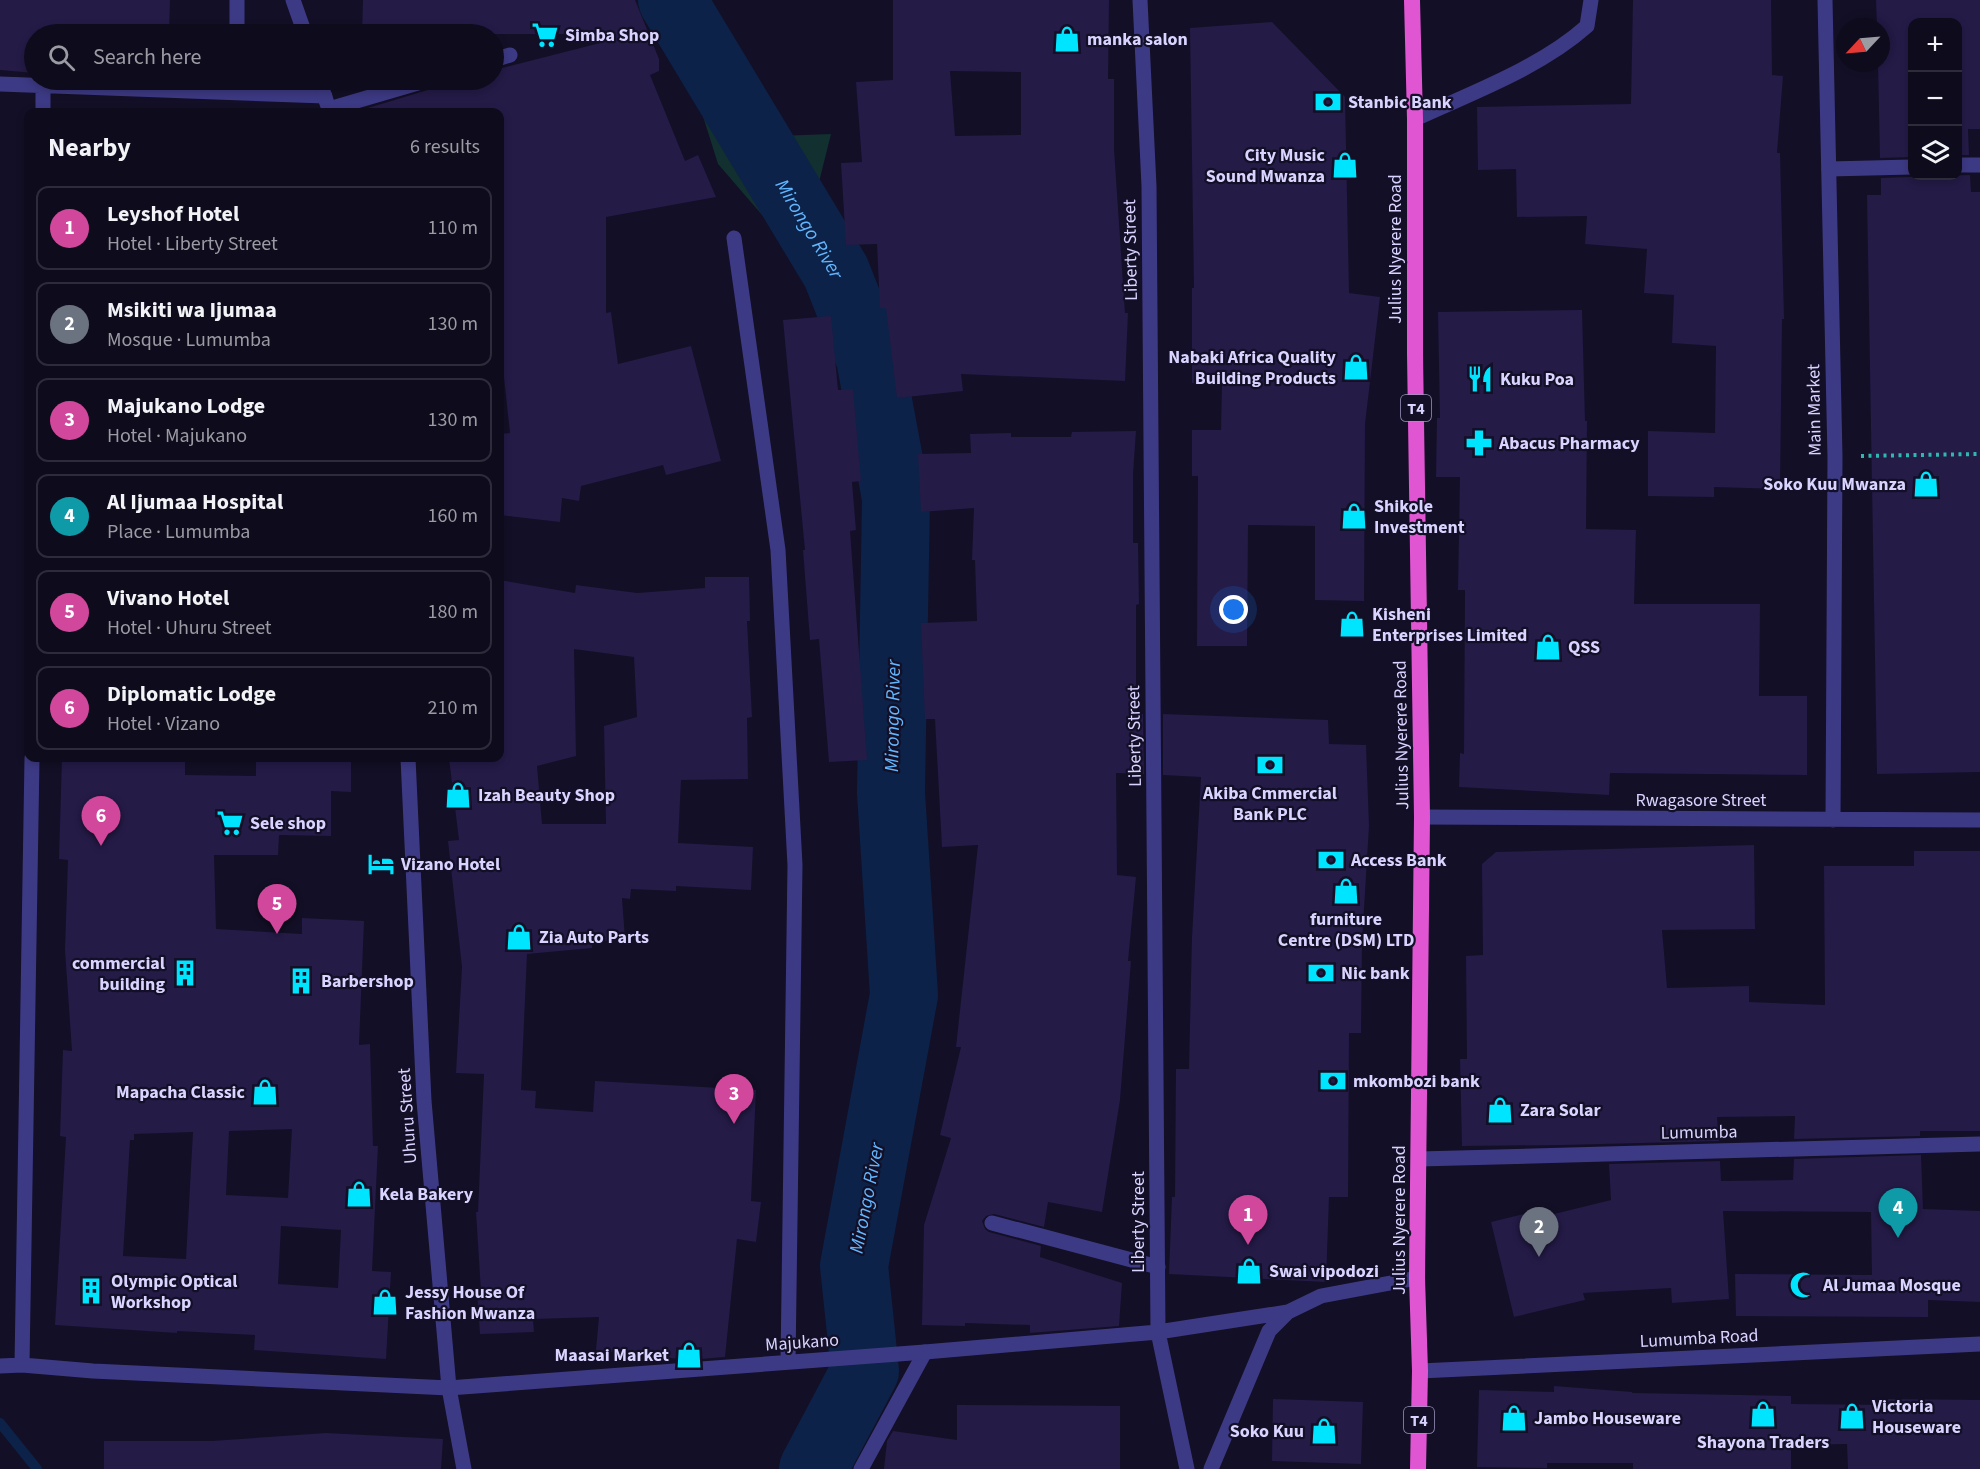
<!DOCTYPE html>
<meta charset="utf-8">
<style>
body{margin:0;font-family:"Source Sans 3",sans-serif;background:#171425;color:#f1f3f6}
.controls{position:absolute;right:18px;top:18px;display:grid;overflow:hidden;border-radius:12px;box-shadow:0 3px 9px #0003}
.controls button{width:54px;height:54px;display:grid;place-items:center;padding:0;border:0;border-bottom:2px solid #2e2b3b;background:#0e0b1c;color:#f1f3f6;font:30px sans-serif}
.compass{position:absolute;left:1836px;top:18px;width:54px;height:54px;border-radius:50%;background:#0e0b1c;box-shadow:0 3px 9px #0003;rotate:244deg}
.you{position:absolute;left:1234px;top:610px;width:21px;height:21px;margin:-15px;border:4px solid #fff;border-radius:50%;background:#1a73e8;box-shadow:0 0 0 9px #1a73e833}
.badge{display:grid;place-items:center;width:39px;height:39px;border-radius:50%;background:#0b8043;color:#fff;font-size:20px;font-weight:700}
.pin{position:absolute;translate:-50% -50px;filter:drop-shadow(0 2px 3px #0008)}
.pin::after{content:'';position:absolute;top:32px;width:21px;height:18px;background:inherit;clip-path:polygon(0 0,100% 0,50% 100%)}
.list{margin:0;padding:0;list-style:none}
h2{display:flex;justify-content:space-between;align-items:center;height:78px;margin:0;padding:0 24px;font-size:26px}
h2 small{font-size:20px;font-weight:400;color:#9b9ba3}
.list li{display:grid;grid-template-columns:39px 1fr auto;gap:18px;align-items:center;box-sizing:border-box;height:84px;margin:0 12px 12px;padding:0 12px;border:2px solid #2e2b3b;border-radius:12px}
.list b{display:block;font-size:22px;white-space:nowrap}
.list p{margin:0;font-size:20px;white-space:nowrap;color:#9b9ba3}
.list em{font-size:20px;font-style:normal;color:#9b9ba3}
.icon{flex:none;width:33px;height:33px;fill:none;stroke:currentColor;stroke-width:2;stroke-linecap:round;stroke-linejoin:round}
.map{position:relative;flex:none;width:1980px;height:1469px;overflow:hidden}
.search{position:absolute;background:#0e0b1c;box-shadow:0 3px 9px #0003;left:24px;top:24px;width:480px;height:66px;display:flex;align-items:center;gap:15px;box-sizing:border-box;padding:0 21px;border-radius:33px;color:#9b9ba3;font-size:22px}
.panel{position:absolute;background:#0e0b1c;box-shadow:0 3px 9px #0003;left:24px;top:108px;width:480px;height:654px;border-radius:12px}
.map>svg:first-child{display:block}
</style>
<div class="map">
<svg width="1980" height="1469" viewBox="0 0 1980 1469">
<rect width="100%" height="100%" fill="#130f26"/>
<path fill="#12302f" d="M 650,0 L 690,0 L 690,4 L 736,60 L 777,136 L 831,134 L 813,206 L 844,262 L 865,264 L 857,298 L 810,288 L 807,263 L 787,244 L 718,164 L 690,75 Z"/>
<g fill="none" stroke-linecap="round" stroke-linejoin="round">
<path stroke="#0c2248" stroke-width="10" d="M 0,1423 L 37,1469"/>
<path stroke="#0c2248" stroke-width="68" id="s1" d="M 672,0 L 836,272 L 870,358 L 896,498 L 891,793 L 904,995 L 854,1266 L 865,1371 L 813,1469"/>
</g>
<path fill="#241b47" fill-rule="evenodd" d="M 0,0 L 170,0 L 169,34 L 34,34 L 34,73 L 0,70 Z
M 363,0 L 635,0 L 659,59 L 659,71 L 650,75 L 685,161 L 698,155 L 716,197 L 606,217 L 606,313 L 611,312 L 618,364 L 691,346 L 721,461 L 666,475 L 663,465 L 581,486 L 579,501 L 562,498 L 560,522 L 500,515 L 500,434 L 510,433 L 501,350 L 500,350 L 500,112 L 369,112 L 368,108 L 431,89 L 436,84 L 456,80 L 494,80 L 494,70 L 604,42 L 603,34 L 362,34 Z
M 893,0 L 1109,0 L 1108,79 L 1114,79 L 1114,149 L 1125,313 L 1128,313 L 1125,381 L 961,374 L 963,391 L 897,398 L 886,308 L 880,308 L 877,244 L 846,245 L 841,163 L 862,162 L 856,82 L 893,80 ZM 950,71 L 1021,72 L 1021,135 L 955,136 Z
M 1633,0 L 1771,0 L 1772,75 L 1783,76 L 1777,153 L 1780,153 L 1784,319 L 1782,319 L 1780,489 L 1714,487 L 1714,497 L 1648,496 L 1648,431 L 1715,433 L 1716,346 L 1672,343 L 1674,295 L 1644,293 L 1647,249 L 1585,244 L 1587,216 L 1517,217 L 1516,169 L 1478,170 L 1477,107 L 1631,104 Z
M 1876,0 L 1980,0 L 1980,129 L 1968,129 L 1969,155 L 1958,155 L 1958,22 L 1912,22 L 1912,157 L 1880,158 L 1878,63 L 1881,63 L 1881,27 L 1877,27 Z
M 1272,22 L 1345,97 L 1349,293 L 1380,297 L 1365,424 L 1364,601 L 1315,600 L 1315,526 L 1248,525 L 1247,646 L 1197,646 L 1198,476 L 1192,476 L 1192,430 L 1221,430 L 1222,385 L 1192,383 L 1192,288 L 1194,288 L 1190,28 Z
M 1970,175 L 1971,192 L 1980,192 L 1980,772 L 1877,774 L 1867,195 L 1881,195 L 1881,178 Z
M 1582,310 L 1585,421 L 1587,421 L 1586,529 L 1636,530 L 1634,604 L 1760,604 L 1759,696 L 1807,696 L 1807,775 L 1610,773 L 1609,795 L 1459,787 L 1460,753 L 1464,754 L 1465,590 L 1458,590 L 1460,477 L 1436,477 L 1437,418 L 1440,418 L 1438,312 Z
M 831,316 L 838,390 L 853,389 L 861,481 L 852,482 L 856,530 L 850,531 L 867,760 L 829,762 L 819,639 L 810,640 L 803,550 L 805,550 L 783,320 Z
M 1136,431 L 1133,474 L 1133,543 L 1138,543 L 1139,604 L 1136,605 L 1136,713 L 1143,714 L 1144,774 L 1116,773 L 1117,875 L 1136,877 L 1128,961 L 1131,961 L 1120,1100 L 1102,1212 L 1048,1202 L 1044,1227 L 994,1214 L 986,1216 L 982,1221 L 985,1229 L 989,1232 L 1041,1246 L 1040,1257 L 1122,1283 L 1119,1326 L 1030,1333 L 1030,1325 L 965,1323 L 965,1326 L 922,1325 L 924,1225 L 951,1138 L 940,1135 L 961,1047 L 956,1047 L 978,845 L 942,847 L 935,719 L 925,719 L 921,623 L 977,621 L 975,560 L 972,560 L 974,508 L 921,512 L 918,454 L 971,453 L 970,434 L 1011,433 L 1011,437 L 1071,437 L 1072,432 Z
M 705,577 L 749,577 L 750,621 L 747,621 L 752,717 L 747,718 L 748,779 L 681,780 L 678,843 L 753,847 L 751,890 L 676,886 L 676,891 L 631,889 L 630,899 L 622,898 L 625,939 L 592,942 L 592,948 L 527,954 L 521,1090 L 536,1091 L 535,1108 L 593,1112 L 595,1081 L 756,1090 L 751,1201 L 761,1202 L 756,1242 L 737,1239 L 725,1357 L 689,1360 L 596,1350 L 599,1317 L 533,1319 L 534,1332 L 480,1334 L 477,1291 L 481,1291 L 476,1212 L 478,1212 L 484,1074 L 456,1073 L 462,967 L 448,841 L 459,840 L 449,758 L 500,758 L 500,580 L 575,593 L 576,585 L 637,593 L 705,588 ZM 574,649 L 634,657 L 637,717 L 604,726 L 606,824 L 542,824 L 537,766 L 576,756 Z
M 1163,714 L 1328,720 L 1329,744 L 1366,745 L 1369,826 L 1362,942 L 1361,1033 L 1349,1033 L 1348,1197 L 1329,1197 L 1326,1282 L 1169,1274 L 1172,1197 L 1175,1197 L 1176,1069 L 1189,1069 L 1192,937 L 1201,777 L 1163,775 Z
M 62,758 L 185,758 L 185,775 L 256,776 L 256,758 L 351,758 L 351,792 L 331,791 L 331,836 L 279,835 L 278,855 L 214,855 L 216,929 L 302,934 L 302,918 L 364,921 L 359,1045 L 370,1044 L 373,1146 L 378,1146 L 372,1271 L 391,1272 L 386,1359 L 254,1350 L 255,1335 L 177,1331 L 177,1333 L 55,1325 L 66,1137 L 60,1136 L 63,1050 L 72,1051 L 65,950 L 68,860 L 59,859 ZM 292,1129 L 288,1198 L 226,1195 L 229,1131 ZM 193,1132 L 186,1259 L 123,1256 L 130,1140 L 134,1140 L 134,1134 ZM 281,1226 L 341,1230 L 338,1288 L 278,1284 Z
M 1754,845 L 1755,929 L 1662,930 L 1667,988 L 1749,986 L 1749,1002 L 1825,1005 L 1824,866 L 1914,866 L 1914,851 L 1980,851 L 1980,1131 L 1920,1131 L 1920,1136 L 1794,1139 L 1795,1116 L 1717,1117 L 1719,1141 L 1563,1145 L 1462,1146 L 1460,1059 L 1467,1059 L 1466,956 L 1483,955 L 1482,864 L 1496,852 Z
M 1921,1155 L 1923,1209 L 1980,1211 L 1980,1302 L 1928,1300 L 1928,1317 L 1736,1316 L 1735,1274 L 1872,1275 L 1871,1212 L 1723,1211 L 1729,1299 L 1672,1303 L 1671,1288 L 1583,1293 L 1585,1300 L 1514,1317 L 1491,1222 L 1545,1209 L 1546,1216 L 1611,1200 L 1609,1164 L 1720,1161 L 1721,1181 L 1793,1180 L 1794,1159 Z
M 1554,1386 L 1632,1392 L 1632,1393 L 1791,1396 L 1791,1404 L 1888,1405 L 1888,1399 L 1980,1400 L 1980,1469 L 1848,1469 L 1847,1444 L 1791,1445 L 1791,1469 L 1633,1469 L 1633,1463 L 1547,1463 L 1547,1468 L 1477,1467 L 1479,1390 L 1554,1392 Z
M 1273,1399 L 1363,1402 L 1361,1464 L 1272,1461 Z
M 957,1405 L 1120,1406 L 1120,1469 L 884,1469 L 887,1441 L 893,1431 L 957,1440 Z
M 326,1433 L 443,1439 L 441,1469 L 104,1469 L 104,1441 L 212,1441 Z"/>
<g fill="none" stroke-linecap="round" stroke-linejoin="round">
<path stroke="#2fb8b0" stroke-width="4" stroke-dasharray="3 4.5" stroke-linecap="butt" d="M 1861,456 L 1980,454"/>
<path stroke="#3d3a85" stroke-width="15" d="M 494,60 L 510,55
M 329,109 L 428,80
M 1415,119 C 1471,93 1540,68 1587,26 L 1591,0
M 1958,165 L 1980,165
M 1829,169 L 1912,167
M 992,1223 L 1158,1267
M 861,1469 L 925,1352"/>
<path stroke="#3d3a85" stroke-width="15" d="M 237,0 L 237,34
M 1140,0 L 1149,186 L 1158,1332 L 1187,1469
M 1825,0 L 1835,457 L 1833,820
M 0,84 L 325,96
M 43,112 L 43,85
M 734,238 L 778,550 L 795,865 L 788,1362
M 1422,817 L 1980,820
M 1419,1159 L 1980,1144
M 22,1365 L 32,758
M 0,1366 L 22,1365 L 93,1371 L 449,1388 L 925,1352 L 1158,1332 L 1288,1312
M 1420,1371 L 1980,1344
M 1211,1469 L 1269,1331 L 1288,1312 L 1321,1296 L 1417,1278"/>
<path stroke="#3d3a85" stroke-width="15" d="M 293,0 L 305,34
M 319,80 L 330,112
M 408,758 L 424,1101 L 449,1388 L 464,1469"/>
<path stroke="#e055d1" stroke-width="16" d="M 1412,0 L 1415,119 L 1415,354 L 1422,817 L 1417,1278 L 1420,1371 L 1418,1469"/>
</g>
<defs>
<g id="supermarket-bare" transform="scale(2.07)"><path d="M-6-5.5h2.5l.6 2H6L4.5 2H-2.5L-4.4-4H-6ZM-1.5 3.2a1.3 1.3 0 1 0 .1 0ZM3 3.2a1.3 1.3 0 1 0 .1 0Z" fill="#00e5ff" stroke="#130f26" stroke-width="2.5" paint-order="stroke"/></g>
<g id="shop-bare" transform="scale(2.07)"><path d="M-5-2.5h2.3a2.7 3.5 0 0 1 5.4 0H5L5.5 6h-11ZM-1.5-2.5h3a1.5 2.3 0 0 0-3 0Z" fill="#00e5ff" stroke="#130f26" stroke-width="2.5" paint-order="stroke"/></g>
<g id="bank-bare" transform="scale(2.07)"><path d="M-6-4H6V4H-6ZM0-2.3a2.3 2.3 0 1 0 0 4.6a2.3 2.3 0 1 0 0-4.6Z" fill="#00e5ff" stroke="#130f26" stroke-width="2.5" paint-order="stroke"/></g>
<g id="restaurant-bare" transform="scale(2.07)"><path d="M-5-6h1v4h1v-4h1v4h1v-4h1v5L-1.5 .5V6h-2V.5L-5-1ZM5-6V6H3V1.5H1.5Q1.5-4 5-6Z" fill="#00e5ff" stroke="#130f26" stroke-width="2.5" paint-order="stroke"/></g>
<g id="pharmacy-bare" transform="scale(2.07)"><path d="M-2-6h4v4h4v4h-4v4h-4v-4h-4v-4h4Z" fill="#00e5ff" stroke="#130f26" stroke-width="2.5" paint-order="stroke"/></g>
<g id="hotel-bare" transform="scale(2.07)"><path d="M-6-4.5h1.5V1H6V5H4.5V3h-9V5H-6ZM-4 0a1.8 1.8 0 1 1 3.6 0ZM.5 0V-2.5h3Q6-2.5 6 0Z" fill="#00e5ff" stroke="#130f26" stroke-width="2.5" paint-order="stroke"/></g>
<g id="building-bare" transform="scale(2.07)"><path d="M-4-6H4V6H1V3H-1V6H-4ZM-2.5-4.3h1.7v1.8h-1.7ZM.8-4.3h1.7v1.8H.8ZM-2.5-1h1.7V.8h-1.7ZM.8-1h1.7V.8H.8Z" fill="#00e5ff" stroke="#130f26" stroke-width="2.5" paint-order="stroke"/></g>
<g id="mosque-bare" transform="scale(2.07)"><path d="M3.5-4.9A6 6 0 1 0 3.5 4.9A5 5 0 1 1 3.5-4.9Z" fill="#00e5ff" stroke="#130f26" stroke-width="2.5" paint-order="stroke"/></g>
</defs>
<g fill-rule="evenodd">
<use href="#supermarket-bare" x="545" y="35"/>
<use href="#shop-bare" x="1067" y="39"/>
<use href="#bank-bare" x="1328" y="102"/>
<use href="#shop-bare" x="1345" y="165"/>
<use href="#shop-bare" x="1356" y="367"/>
<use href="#restaurant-bare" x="1480" y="379"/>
<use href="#pharmacy-bare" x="1479" y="443"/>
<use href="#shop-bare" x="1926" y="484"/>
<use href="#shop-bare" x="1354" y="516"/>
<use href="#shop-bare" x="1352" y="624"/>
<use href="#shop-bare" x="1548" y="647"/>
<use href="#bank-bare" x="1270" y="765"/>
<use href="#shop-bare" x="458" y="795"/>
<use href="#supermarket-bare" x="230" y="823"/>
<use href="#bank-bare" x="1331" y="860"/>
<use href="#hotel-bare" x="381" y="864"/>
<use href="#shop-bare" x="1346" y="891"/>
<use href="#shop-bare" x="519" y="937"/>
<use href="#building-bare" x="185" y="973"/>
<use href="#bank-bare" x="1321" y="973"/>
<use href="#building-bare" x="301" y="981"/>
<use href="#bank-bare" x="1333" y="1081"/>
<use href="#shop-bare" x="265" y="1092"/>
<use href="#shop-bare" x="1500" y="1110"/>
<use href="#shop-bare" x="359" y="1194"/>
<use href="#shop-bare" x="1249" y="1271"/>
<use href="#mosque-bare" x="1803" y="1285"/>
<use href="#building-bare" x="91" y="1291"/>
<use href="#shop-bare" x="385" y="1302"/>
<use href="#shop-bare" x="689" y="1355"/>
<use href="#shop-bare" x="1763" y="1414"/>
<use href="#shop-bare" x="1852" y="1416"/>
<use href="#shop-bare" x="1514" y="1418"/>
<use href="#shop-bare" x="1324" y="1431"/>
</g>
<g text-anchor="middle" stroke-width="4.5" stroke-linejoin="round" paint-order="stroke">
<g fill="#130f26" stroke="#9e99be" stroke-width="1.5">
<rect x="1401" y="395" width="30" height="26" rx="4.5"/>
<rect x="1404" y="1407" width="30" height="26" rx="4.5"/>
</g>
<g font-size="16" font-weight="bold" fill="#d9d4ff">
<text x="1416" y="414">T4</text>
<text x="1419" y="1426">T4</text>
</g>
<g font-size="18" font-weight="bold" fill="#d9d4ff" stroke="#130f26" text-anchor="start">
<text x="565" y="41">Simba Shop</text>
<text x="1087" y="45">manka salon</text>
<text x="1348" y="108">Stanbic Bank</text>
<text x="1325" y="161" text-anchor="end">City Music<tspan x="1325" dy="21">Sound Mwanza</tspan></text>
<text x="1336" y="363" text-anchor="end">Nabaki Africa Quality<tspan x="1336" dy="21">Building Products</tspan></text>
<text x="1500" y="385">Kuku Poa</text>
<text x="1499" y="449">Abacus Pharmacy</text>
<text x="1906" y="490" text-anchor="end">Soko Kuu Mwanza</text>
<text x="1374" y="512">Shikole<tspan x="1374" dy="21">Investment</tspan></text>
<text x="1372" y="620">Kisheni<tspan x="1372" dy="21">Enterprises Limited</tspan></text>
<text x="1568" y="653">QSS</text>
<text x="1270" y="799" text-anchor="middle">Akiba Cmmercial<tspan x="1270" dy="21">Bank PLC</tspan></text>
<text x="478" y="801">Izah Beauty Shop</text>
<text x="250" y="829">Sele shop</text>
<text x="1351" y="866">Access Bank</text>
<text x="401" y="870">Vizano Hotel</text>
<text x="1346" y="925" text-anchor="middle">furniture<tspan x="1346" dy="21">Centre (DSM) LTD</tspan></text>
<text x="539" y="943">Zia Auto Parts</text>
<text x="165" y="969" text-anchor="end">commercial<tspan x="165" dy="21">building</tspan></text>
<text x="1341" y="979">Nic bank</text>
<text x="321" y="987">Barbershop</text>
<text x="1353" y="1087">mkombozi bank</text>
<text x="245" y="1098" text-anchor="end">Mapacha Classic</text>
<text x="1520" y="1116">Zara Solar</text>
<text x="379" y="1200">Kela Bakery</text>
<text x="1269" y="1277">Swai vipodozi</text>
<text x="111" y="1287">Olympic Optical<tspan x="111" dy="21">Workshop</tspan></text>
<text x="1823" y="1291">Al Jumaa Mosque</text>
<text x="405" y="1298">Jessy House Of<tspan x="405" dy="21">Fashion Mwanza</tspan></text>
<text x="669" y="1361" text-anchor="end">Maasai Market</text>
<text x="1872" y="1412">Victoria<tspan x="1872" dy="21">Houseware</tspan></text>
<text x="1534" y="1424">Jambo Houseware</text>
<text x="1304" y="1437" text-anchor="end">Soko Kuu</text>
<text x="1763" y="1448" text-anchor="middle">Shayona Traders</text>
</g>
<g font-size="18" fill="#d9d4ff" stroke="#130f26">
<text transform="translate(1395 249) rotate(-90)" y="6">Julius Nyerere Road</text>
<text transform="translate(1130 250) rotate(-91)" y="6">Liberty Street</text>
<text transform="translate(1814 410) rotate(-91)" y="6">Main Market</text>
<text transform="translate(1401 735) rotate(-91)" y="6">Julius Nyerere Road</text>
<text transform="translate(1134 736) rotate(-91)" y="6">Liberty Street</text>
<text x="1701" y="806">Rwagasore Street</text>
<text transform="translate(407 1116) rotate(-94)" y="6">Uhuru Street</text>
<text transform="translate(1699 1132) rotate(-1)" y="6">Lumumba</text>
<text transform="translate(1399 1220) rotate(-90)" y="6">Julius Nyerere Road</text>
<text transform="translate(1138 1222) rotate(-90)" y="6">Liberty Street</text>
<text transform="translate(1699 1338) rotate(-3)" y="6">Lumumba Road</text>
<text transform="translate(802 1342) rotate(-4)" y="6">Majukano</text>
</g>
<g font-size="20" font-style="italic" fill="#62b6ff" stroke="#130f26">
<text dy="7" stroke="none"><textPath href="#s1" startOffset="267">Mirongo River</textPath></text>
<text transform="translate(892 716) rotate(-89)" y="7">Mirongo River</text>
<text transform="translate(866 1198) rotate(-79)" y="7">Mirongo River</text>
</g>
</g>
</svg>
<div class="controls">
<button>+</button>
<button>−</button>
<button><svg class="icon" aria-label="layers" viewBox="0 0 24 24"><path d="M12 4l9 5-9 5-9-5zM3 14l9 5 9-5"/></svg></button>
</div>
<svg class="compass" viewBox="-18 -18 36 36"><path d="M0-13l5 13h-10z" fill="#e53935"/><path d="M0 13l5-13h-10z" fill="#9b9ba3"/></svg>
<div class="you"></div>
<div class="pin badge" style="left:1248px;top:1245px;background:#d1479c">1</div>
<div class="pin badge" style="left:1539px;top:1257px;background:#6b7280">2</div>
<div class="pin badge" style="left:734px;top:1124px;background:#d1479c">3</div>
<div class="pin badge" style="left:1898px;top:1238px;background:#0f9aa8">4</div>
<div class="pin badge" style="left:277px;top:934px;background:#d1479c">5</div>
<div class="pin badge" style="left:101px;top:846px;background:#d1479c">6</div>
<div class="search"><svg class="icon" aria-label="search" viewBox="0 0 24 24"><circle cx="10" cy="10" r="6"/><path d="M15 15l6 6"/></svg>Search here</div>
<section class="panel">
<h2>Nearby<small>6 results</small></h2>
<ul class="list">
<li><span class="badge" style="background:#d1479c">1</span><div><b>Leyshof Hotel</b><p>Hotel · Liberty Street</p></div><em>110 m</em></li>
<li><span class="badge" style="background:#6b7280">2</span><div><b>Msikiti wa Ijumaa</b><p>Mosque · Lumumba</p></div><em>130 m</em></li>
<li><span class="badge" style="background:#d1479c">3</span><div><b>Majukano Lodge</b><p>Hotel · Majukano</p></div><em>130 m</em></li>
<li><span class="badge" style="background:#0f9aa8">4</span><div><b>Al Ijumaa Hospital</b><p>Place · Lumumba</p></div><em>160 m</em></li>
<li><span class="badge" style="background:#d1479c">5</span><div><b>Vivano Hotel</b><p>Hotel · Uhuru Street</p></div><em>180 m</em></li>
<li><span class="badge" style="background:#d1479c">6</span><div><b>Diplomatic Lodge</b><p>Hotel · Vizano</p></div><em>210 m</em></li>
</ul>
</section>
</div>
